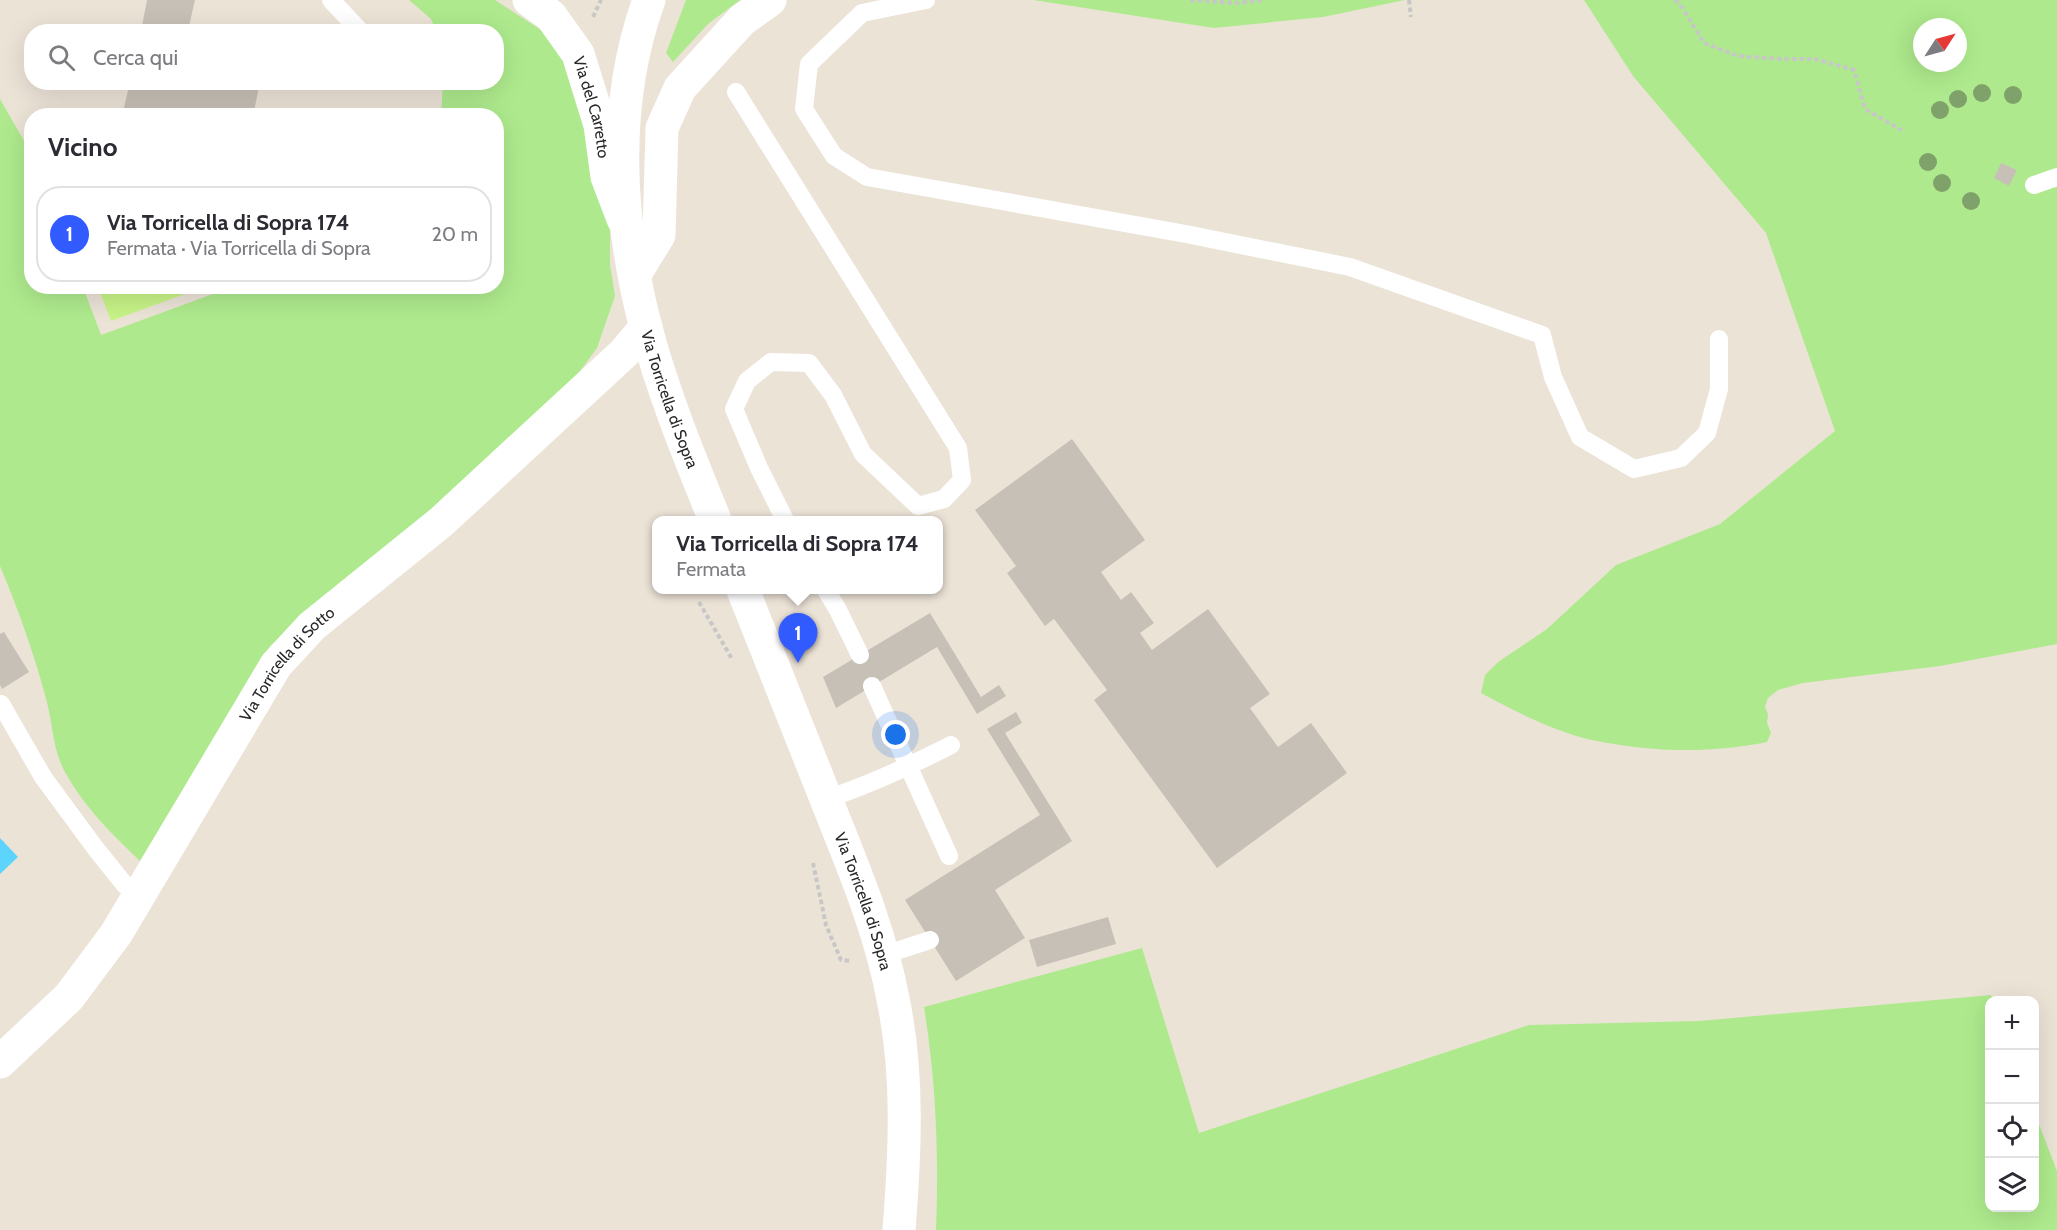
<!DOCTYPE html>
<html lang="it">
<meta charset="utf-8">
<style>
body{margin:0;font-family:Cabin,sans-serif;background:#f2f2f3;color:#2b2b33}
.controls{position:absolute;right:18px;bottom:18px;display:grid;overflow:hidden;border-radius:12px;box-shadow:0 6px 24px #0002}
.controls button{width:54px;height:54px;display:grid;place-items:center;padding:0;border:0;border-bottom:2px solid #e1e1e2;background:#fff;color:#2b2b33;font:30px sans-serif}
.compass{position:absolute;left:1913px;top:18px;width:54px;height:54px;border-radius:50%;background:#fff;box-shadow:0 6px 24px #0002;rotate:54deg}
.you{position:absolute;left:896px;top:735px;width:21px;height:21px;margin:-15px;border:4px solid #fff;border-radius:50%;background:#1a73e8;box-shadow:0 0 0 9px #1a73e833}
.badge{display:grid;place-items:center;width:39px;height:39px;border-radius:50%;background:#325bff;color:#fff;font-size:20px;font-weight:700}
.pin{position:absolute;translate:-50% -50px;filter:drop-shadow(0 2px 3px #0008)}
.pin::after{content:'';position:absolute;top:32px;width:21px;height:18px;background:inherit;clip-path:polygon(0 0,100% 0,50% 100%)}
.popup{position:absolute;left:652px;top:516px;width:291px;height:78px;box-sizing:border-box;display:grid;place-content:center;border-radius:12px;background:#fff;filter:drop-shadow(0 2px 4px #0005);font-size:20px;white-space:nowrap;color:#7c7c81}
.popup b{font-size:22px;color:#2b2b33}
.popup::after{content:'';position:absolute;left:50%;top:100%;margin-left:-12px;border:12px solid transparent;border-top-color:#fff}
.list{margin:0;padding:0;list-style:none}
h2{display:flex;justify-content:space-between;align-items:center;height:78px;margin:0;padding:0 24px;font-size:26px}
h2 small{font-size:20px;font-weight:400;color:#7c7c81}
.list li{display:grid;grid-template-columns:39px 1fr auto;gap:18px;align-items:center;box-sizing:border-box;height:96px;margin:0 12px 12px;padding:0 12px;border:2px solid #e1e1e2;border-radius:24px}
.list b{display:block;font-size:22px;white-space:nowrap}
.list p{margin:0;font-size:20px;white-space:nowrap;color:#7c7c81}
.list em{font-size:20px;font-style:normal;color:#7c7c81}
.icon{flex:none;width:33px;height:33px;fill:none;stroke:currentColor;stroke-width:2;stroke-linecap:round;stroke-linejoin:round}
.map{position:relative;flex:none;width:2057px;height:1230px;overflow:hidden}
.search{position:absolute;background:#fff;box-shadow:0 6px 24px #0002;left:24px;top:24px;width:480px;height:66px;display:flex;align-items:center;gap:15px;box-sizing:border-box;padding:0 21px;border-radius:24px;color:#7c7c81;font-size:22px}
.panel{position:absolute;background:#fff;box-shadow:0 6px 24px #0002;left:24px;top:108px;width:480px;height:186px;border-radius:24px}
.map>svg:first-child{display:block}
</style>
<div class="map">
<svg width="2057" height="1230" viewBox="0 0 2057 1230">
<rect width="100%" height="100%" fill="#ece3d7"/>
<path fill="#aeea8d" fill-rule="evenodd" d="M 409,0 L 495,0 L 558,41 L 582,93 L 598,181 L 610,230 L 610,265 L 615,296 L 597,348 L 575,378 L 433,513 L 271,645 L 256,668 L 140,861 C 111,833 86,809 66,774 C 52,750 53,721 45,695 C 33,651 18,609 0,566 L 0,99 L 31,153 L 32,286 L 83,287 L 101,335 L 232,287 L 496,286 L 496,116 L 441,115 L 443,83 L 496,82 L 496,32 L 436,31 L 431,19 Z
M 686,0 L 740,0 L 708,24 L 673,62 L 666,53 Z
M 1033,0 L 1405,0 L 1323,17 L 1214,28 Z
M 1584,0 L 2057,0 L 2057,644 L 1940,666 L 1803,683 L 1778,690 L 1768,698 L 1765,707 L 1768,714 L 1767,723 L 1771,733 L 1767,742 C 1709,754 1649,752 1592,740 C 1553,731 1516,712 1481,693 L 1485,675 L 1498,662 L 1547,629 L 1616,565 L 1720,524 L 1835,431 L 1766,233 L 1633,76 ZM 1922,27 L 1958,27 L 1958,63 L 1922,63 Z
M 1142,948 L 1199,1133 L 1529,1025 L 1699,1021 L 1991,995 L 1993,1000 L 1990,1000 L 1990,1208 L 2034,1208 L 2035,1114 L 2057,1171 L 2057,1230 L 936,1230 C 939,1155 936,1081 924,1007 Z"/>
<path fill="#c7f387" d="M 98,287 L 98,286 L 204,287 L 111,321 Z"/>
<path fill="#5dd4fb" d="M 0,838 L 18,857 L 0,874 Z"/>
<path fill="#c7c0b7" d="M 147,0 L 195,0 L 189,26 L 208,32 L 132,32 L 133,24 L 142,26 Z
M 130,82 L 260,82 L 253,116 L 223,111 L 222,116 L 122,116 Z
M 2001,163 L 2017,170 L 2009,186 L 1994,178 Z
M 1072,439 L 1145,540 L 1101,572 L 1121,600 L 1131,592 L 1154,623 L 1140,633 L 1152,650 L 1208,609 L 1270,694 L 1250,708 L 1278,747 L 1311,723 L 1347,773 L 1217,868 L 1094,700 L 1107,690 L 1054,619 L 1045,626 L 1007,573 L 1016,566 L 975,510 Z
M 930,613 L 981,697 L 999,685 L 1006,696 L 977,714 L 937,647 L 836,708 L 823,677 Z
M 4,632 L 29,672 L 2,689 L 0,685 L 0,634 Z
M 1016,712 L 1022,723 L 1005,733 L 1072,841 L 995,890 L 1025,938 L 956,981 L 905,900 L 1040,815 L 987,729 Z
M 1108,917 L 1116,944 L 1037,967 L 1029,940 Z"/>
<g fill="none" stroke-linecap="round" stroke-linejoin="round">
<path stroke="#c7c7c7" stroke-width="4" stroke-dasharray="4.5 3" stroke-linecap="butt" d="M 1190,0 L 1237,3 L 1264,0
M 1409,0 L 1411,17
M 1675,0 L 1682,7 L 1704,43 L 1738,56 L 1780,59 L 1815,59 L 1854,70 L 1865,109 L 1905,132
M 593,17 L 601,0
M 699,602 L 732,659
M 813,863 L 826,925 L 841,960 L 852,961"/>
<path stroke="#fff" stroke-width="18" d="M 331,0 L 361,32
M 926,0 L 862,13 L 809,64 L 804,109 L 834,156 L 867,177 L 1186,234 L 1350,267 L 1542,335 L 1553,377 L 1580,437 L 1634,469 L 1681,458 L 1707,433 L 1719,389 L 1719,339
M 736,92 L 958,448 L 962,480 L 944,499 L 918,506 L 863,454 L 833,395 L 809,363 L 771,362 L 747,381 L 734,409 L 759,468 L 785,520
M 2034,185 L 2057,177
M 826,590 L 838,610 L 860,655
M 872,686 L 949,856
M 1,704 L 43,777 L 96,849 L 125,885 L 140,894
M 826,799 C 870,785 910,766 951,745
M 884,955 L 930,940"/>
<g stroke="#fff" stroke-width="33">
<path id="s1" d="M 529,0 L 551,16 L 578,54 L 600,125 L 607,177 L 623,219"/>
<path d="M 635,274 L 659,235 L 662,128 L 680,88 L 742,20 L 770,0"/>
<path id="s2" d="M 0,1062 L 69,997 L 116,934 L 276,665 L 312,626 L 441,522 L 624,353 L 646,327"/>
</g>
<g stroke="#fff" stroke-width="33">
<path id="s3" d="M 649,0 C 611,105 618,221 646,328 C 663,393 690,458 715,520"/>
<path id="s4" d="M 743,590 C 772,664 802,739 832,814 C 856,874 881,934 893,999 C 909,1075 905,1153 899,1230"/>
</g>
</g>
<g fill="#7fa16a">
<circle cx="1982" cy="93" r="9"/>
<circle cx="2013" cy="95" r="9"/>
<circle cx="1958" cy="99" r="9"/>
<circle cx="1940" cy="110" r="9"/>
<circle cx="1928" cy="162" r="9"/>
<circle cx="1942" cy="183" r="9"/>
<circle cx="1971" cy="201" r="9"/>
</g>
<g text-anchor="middle" stroke-width="4.5" stroke-linejoin="round" paint-order="stroke">
<g font-size="16" fill="#282828" stroke="#fff">
<text dy="6" stroke="none"><textPath href="#s1" startOffset="129">Via del Carretto</textPath></text>
<text dy="6" stroke="none"><textPath href="#s3" startOffset="408">Via Torricella di Sopra</textPath></text>
<text dy="6" stroke="none"><textPath href="#s2" startOffset="494">Via Torricella di Sotto</textPath></text>
<text dy="6" stroke="none"><textPath href="#s4" startOffset="334">Via Torricella di Sopra</textPath></text>
</g>
</g>
</svg>
<div class="controls">
<button>+</button>
<button>−</button>
<button><svg class="icon" aria-label="locate" viewBox="0 0 24 24"><circle cx="12" cy="12" r="6"/><path d="M12 2v4M12 18v4M2 12h4M18 12h4"/></svg></button>
<button><svg class="icon" aria-label="layers" viewBox="0 0 24 24"><path d="M12 4l9 5-9 5-9-5zM3 14l9 5 9-5"/></svg></button>
</div>
<svg class="compass" viewBox="-18 -18 36 36"><path d="M0-13l5 13h-10z" fill="#e53935"/><path d="M0 13l5-13h-10z" fill="#7c7c81"/></svg>
<div class="you"></div>
<div class="pin badge" style="left:798px;top:663px">1</div>
<div class="popup"><b>Via Torricella di Sopra 174</b>Fermata</div>
<div class="search"><svg class="icon" aria-label="search" viewBox="0 0 24 24"><circle cx="10" cy="10" r="6"/><path d="M15 15l6 6"/></svg>Cerca qui</div>
<section class="panel">
<h2>Vicino<small></small></h2>
<ul class="list">
<li><span class="badge">1</span><div><b>Via Torricella di Sopra 174</b><p>Fermata · Via Torricella di Sopra</p></div><em>20 m</em></li>
</ul>
</section>
</div>
